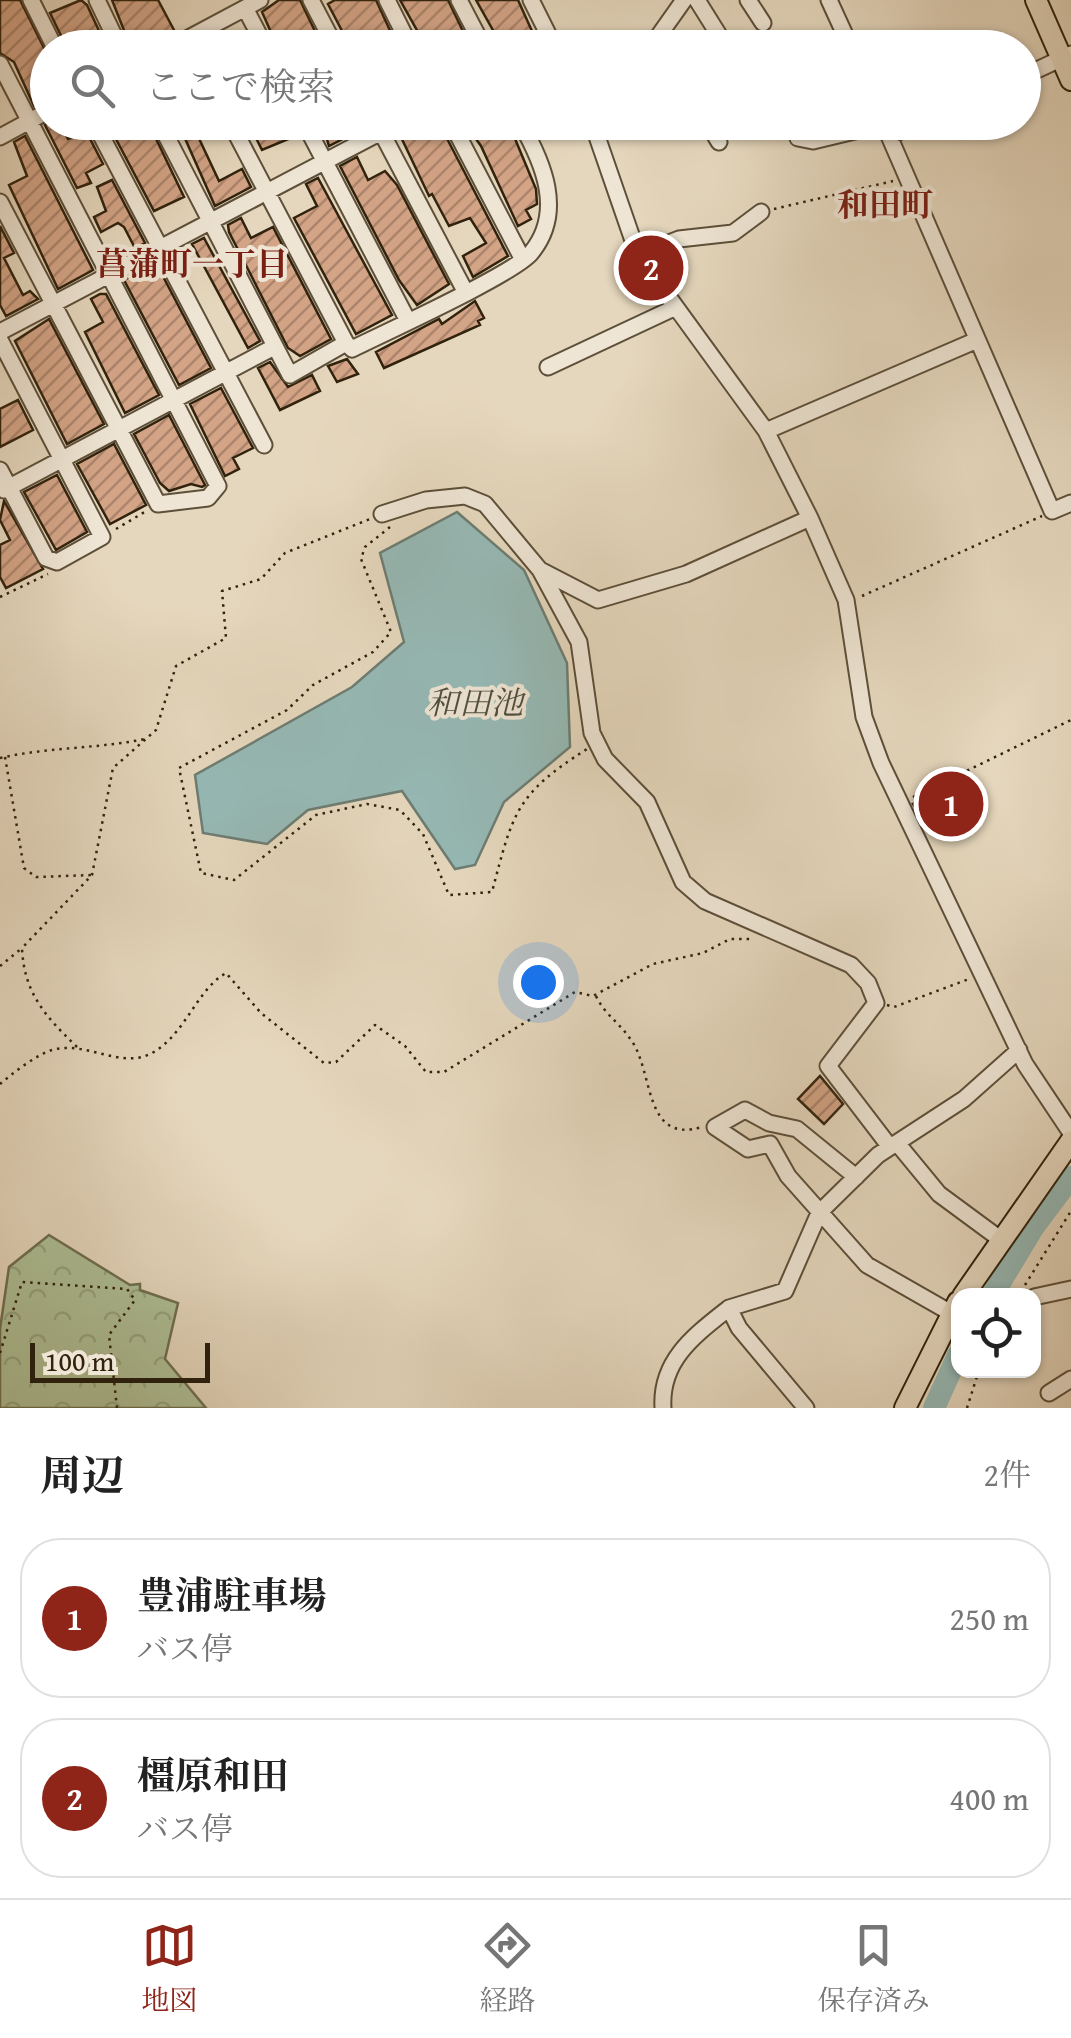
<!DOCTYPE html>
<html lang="ja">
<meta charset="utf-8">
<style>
body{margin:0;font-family:"Gentium Book Plus","Noto Serif JP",serif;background:#f6f6f6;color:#222}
.controls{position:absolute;right:30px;bottom:30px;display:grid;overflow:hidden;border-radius:20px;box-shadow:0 2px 8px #0004}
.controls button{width:90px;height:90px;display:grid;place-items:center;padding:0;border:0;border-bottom:2px solid #e0e0e0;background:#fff;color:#222;font:50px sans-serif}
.scale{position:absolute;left:30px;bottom:25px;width:180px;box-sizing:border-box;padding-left:10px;border:5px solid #30220d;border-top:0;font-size:28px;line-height:35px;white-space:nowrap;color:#30220d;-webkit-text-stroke:8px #eee5d4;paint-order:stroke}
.you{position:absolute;left:538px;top:982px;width:35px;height:35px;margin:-25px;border:8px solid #fff;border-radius:50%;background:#1a73e8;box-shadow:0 0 0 15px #1a73e833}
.badge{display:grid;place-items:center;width:65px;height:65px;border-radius:50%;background:#8f2418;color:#fff;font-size:32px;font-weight:700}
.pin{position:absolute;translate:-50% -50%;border:5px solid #fff;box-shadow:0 2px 10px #0006}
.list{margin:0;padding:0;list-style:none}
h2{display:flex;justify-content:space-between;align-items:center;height:130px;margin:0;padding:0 40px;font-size:42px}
h2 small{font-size:32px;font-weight:400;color:#767676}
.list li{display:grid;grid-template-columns:65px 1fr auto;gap:30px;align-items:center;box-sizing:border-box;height:160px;margin:0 20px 20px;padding:0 20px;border:2px solid #e0e0e0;border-radius:40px}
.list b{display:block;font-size:38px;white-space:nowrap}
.list p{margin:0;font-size:32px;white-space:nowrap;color:#767676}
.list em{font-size:32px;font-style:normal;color:#767676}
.icon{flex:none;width:55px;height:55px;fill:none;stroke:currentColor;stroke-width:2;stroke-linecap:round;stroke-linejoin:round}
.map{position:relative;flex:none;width:1071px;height:1408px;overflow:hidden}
.search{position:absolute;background:#fff;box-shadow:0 2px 8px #0004;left:30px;right:30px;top:30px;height:110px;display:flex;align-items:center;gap:25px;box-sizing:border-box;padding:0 35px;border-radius:55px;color:#767676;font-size:38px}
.sheet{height:490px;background:#fff}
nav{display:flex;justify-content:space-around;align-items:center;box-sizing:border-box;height:140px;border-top:2px solid #e0e0e0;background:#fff;font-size:28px;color:#767676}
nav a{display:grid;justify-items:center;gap:5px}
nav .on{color:#8f2418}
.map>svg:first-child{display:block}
</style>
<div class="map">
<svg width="1071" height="1408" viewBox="0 0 1071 1408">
<defs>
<pattern id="forest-crowns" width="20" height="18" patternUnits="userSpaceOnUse" patternTransform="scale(2.5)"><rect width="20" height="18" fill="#aebf96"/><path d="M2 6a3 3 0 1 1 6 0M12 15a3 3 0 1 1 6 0" fill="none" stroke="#96a480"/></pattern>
<pattern id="building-hatch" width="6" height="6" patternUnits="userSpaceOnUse" patternTransform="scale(2.5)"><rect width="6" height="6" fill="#d3a486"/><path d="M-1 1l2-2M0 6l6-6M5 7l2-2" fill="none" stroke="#ac856c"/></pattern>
</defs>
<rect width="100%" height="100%" fill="#e5d7bd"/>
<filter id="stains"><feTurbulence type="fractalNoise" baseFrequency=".002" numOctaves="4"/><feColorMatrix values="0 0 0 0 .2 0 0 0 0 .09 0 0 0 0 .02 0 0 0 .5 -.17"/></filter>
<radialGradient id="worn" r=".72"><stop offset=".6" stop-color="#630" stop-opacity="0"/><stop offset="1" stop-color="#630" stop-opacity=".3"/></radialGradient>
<path fill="url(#forest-crowns)" stroke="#6f7052" stroke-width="2.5" d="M 49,1235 L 130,1285 L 140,1284 L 140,1290 L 178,1303 L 165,1359 L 206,1408 L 0,1408 L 0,1329 L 9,1267 Z"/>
<path fill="#96b9b5" stroke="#6d7d72" stroke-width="2.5" d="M 457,512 L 524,570 L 567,663 L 570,747 L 504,802 L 475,865 L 455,869 L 402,791 L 308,810 L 267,844 L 203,833 L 195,775 L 352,687 L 404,642 L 380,553 Z"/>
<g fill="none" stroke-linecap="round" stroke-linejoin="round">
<path stroke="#96b9b5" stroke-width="22" d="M 992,1296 L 1033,1228 L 1071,1177
M 934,1408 L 958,1355"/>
</g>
<path fill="url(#building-hatch)" stroke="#30220d" stroke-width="2.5" d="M 0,0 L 20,0 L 48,56 L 48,100 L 34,106 L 14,62 L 0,53 Z
M 81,0 L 87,5 L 107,48 L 67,48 L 50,13 Z
M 112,0 L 158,0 L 174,30 L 148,48 L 131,48 Z
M 279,0 L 300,0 L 323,48 L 278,48 L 262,12 Z
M 335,0 L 376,0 L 398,48 L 351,48 L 328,4 Z
M 400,0 L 448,0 L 471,48 L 427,48 Z
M 476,0 L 518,0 L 536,40 L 522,48 L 503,48 Z
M 50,122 L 59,122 L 68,139 L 86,131 L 103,164 L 86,173 L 91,183 L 77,188 L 45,125 Z
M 107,122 L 148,122 L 184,197 L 154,211 Z
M 172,122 L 209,122 L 195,130 L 219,181 L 242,169 L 251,187 L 215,206 L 183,134 L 179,137 Z
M 248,122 L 293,122 L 298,135 L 262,150 Z
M 330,122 L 365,122 L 366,127 L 329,146 L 323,126 Z
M 421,122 L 438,122 L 441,127 L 508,256 L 473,277 L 463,256 L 486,243 L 470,218 L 449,226 L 432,194 L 429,196 L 400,135 Z
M 464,122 L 508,122 L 536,189 L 537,204 L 526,210 L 531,219 L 518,226 L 481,146 Z
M 25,136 L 93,270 L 58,289 L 9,185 L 27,176 L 14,142 Z
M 357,157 L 368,180 L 385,171 L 397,185 L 449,284 L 417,305 L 399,280 L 340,166 Z
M 318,178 L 392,315 L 356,334 L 294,218 L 317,206 L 306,184 Z
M 112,180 L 145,243 L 135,248 L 124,227 L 118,223 L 101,232 L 94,217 L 106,211 L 97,187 Z
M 241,218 L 251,238 L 273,227 L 331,339 L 300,356 L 288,348 L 229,232 L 228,225 Z
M 0,226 L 14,253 L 4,258 L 23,295 L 30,291 L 38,299 L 6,316 L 0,305 Z
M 204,238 L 260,341 L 248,348 L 192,244 Z
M 156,263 L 211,368 L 179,385 L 124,280 Z
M 100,294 L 106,294 L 159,395 L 125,413 L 85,332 L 103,322 L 91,299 Z
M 475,301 L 484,318 L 478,321 L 480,325 L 384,368 L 376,352 L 439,319 L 442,324 Z
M 49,319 L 104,424 L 67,444 L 15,341 Z
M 347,359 L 358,374 L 337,382 L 328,366 Z
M 270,362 L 288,387 L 312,375 L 320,391 L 280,410 L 258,368 Z
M 221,388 L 253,448 L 233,458 L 239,469 L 225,476 L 190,404 Z
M 18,400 L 33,430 L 0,447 L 0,409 Z
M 169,415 L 205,485 L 202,487 L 191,484 L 169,491 L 160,483 L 134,434 Z
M 114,444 L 146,505 L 110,524 L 77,464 Z
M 57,475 L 87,532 L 56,550 L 24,492 Z
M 4,501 L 43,569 L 6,588 L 0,577 L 0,545 L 10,540 L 0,520 Z
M 935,793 L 943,809 L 923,818 L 913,804 Z
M 820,1076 L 843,1104 L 824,1124 L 798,1099 Z"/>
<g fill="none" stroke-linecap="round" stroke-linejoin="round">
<g stroke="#5d4f39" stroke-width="19">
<path id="minor" d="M 31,0 L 55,48
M 97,0 L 120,48
M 311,0 L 336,48
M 387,0 L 411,48
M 459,0 L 484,48
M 531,0 L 555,48
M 697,0 L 727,48
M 748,0 L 763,23
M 829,0 L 851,48
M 245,8 L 266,48
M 170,48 L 260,0
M 650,48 L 684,0
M 0,64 L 218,486 L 208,498 L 158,504 L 0,202
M 1024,76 L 1071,54
M 94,122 L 264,445
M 159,122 L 290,375 L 346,343 L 352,349 C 384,333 514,274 531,253 C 565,212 543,162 520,122
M 230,122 L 346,343
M 304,122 L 408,321
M 376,122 L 465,291
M 451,122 L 523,260
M 592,122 L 638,255 L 766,431 L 810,518 L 846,600 L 864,717 L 881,763 L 1025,1064 L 1071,1133
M 707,122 L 719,142
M 798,122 L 798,138 L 813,141 L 884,124
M 883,122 L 1052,511 L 1071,503
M 890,136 L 920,122
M 0,137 L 48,111
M 638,255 L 679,239 L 733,233 L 761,212
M 0,332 L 400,122
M 0,340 L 102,537 L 57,562 L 46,558 L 0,470
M 548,367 L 674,308
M 766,431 L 977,340
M 4,490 L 274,347
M 382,514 L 426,500 L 465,496 L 485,504 L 540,570 L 579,642 L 592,733 L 605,759 L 647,802 L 683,882 L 705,901 L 851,965 L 868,983 L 876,1003 L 828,1066 L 890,1147
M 540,570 L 598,600 L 686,574 L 810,518
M 897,1143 L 939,1194 L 1000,1239
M 856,1177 L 797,1129 L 769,1123 L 745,1110 L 715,1127 L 748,1149 L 770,1144 L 788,1176 L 867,1265 L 951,1313
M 1034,1297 L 1071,1289
M 729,1308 L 785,1291 L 819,1213 L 878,1155 L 964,1099 L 1019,1050
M 1049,1393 L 1071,1379
M 663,1408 C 660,1360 695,1335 729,1308 L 739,1328 L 806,1408"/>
</g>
<g stroke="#30220d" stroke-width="24">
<path id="major" d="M 1036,0 L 1071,80
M 963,1296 L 1071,1141
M 905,1408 L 958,1302"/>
</g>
<path stroke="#30220d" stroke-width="2.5" stroke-dasharray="2.5 5" stroke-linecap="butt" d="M 774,209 L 893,181
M 390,527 L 365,547 L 361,559 L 391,632 L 373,652 L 313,685 L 287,710 L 179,768 L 201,873 L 234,880 L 316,815 L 367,804 L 400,810 L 423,834 L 449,895 L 492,892 C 513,812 516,794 587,749
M 116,529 L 148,510
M 862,596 L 1042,516
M 0,597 L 48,574
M 5,757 L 24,868 L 36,877 L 92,875
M 0,758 C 48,747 96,749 145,739
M 913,797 L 1071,720
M 0,966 L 21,949
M 596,996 C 605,1015 620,1023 631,1040 C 654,1071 643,1145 702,1127
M 887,1005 L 894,1007 L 969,979
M 77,1047 C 45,1016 24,993 22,948 L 92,875 L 113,768 L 156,730 L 176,666 L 226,638 L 222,591 L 261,579 L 285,553 L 370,519
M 0,1084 C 13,1073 36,1055 52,1050 C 86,1040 121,1070 152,1053 C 186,1034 196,990 226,973 L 261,1013 L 324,1063 L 336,1062 L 375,1025 L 405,1046 L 426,1072 L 444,1072 L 575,992 L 593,996 L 653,964 L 703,953 L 730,939 L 754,939
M 1025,1285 L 1071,1211
M 0,1353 L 22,1282 L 127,1289 L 135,1300 L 109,1335 L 117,1408
M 967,1408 L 979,1370"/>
<use href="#minor" stroke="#eee5d4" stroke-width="15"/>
<use href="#major" stroke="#e5d7bd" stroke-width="20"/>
</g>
<g text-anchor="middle" stroke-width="8" stroke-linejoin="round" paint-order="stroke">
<g font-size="32" font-weight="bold" fill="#7a1f14" stroke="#eee5d4">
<text x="885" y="216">和田町</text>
<text x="192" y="275">菖蒲町一丁目</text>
</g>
<g font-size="32" font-style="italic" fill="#4f4f3f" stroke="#eee5d4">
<text x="475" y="714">和田池</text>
</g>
</g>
<rect width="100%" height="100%" filter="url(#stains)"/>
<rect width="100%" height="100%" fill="url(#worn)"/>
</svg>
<div class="controls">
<button><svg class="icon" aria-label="locate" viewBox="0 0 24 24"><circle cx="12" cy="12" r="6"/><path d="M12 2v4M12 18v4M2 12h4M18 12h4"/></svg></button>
</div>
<div class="scale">100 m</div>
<div class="you"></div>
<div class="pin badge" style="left:951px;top:804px">1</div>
<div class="pin badge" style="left:651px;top:268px">2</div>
<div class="search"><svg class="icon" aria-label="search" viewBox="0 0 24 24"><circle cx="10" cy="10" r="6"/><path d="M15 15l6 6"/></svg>ここで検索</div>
</div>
<section class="sheet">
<h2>周辺<small>2件</small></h2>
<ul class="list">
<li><span class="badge">1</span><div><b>豊浦駐車場</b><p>バス停</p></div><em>250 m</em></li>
<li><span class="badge">2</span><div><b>橿原和田</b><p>バス停</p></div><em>400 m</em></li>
</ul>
</section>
<nav>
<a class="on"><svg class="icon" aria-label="map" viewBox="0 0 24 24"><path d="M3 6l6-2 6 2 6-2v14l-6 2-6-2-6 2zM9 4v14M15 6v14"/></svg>地図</a>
<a><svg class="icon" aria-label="directions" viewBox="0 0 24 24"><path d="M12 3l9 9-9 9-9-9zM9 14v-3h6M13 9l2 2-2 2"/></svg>経路</a>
<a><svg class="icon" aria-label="saved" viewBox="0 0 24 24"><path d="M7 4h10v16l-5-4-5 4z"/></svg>保存済み</a>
</nav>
